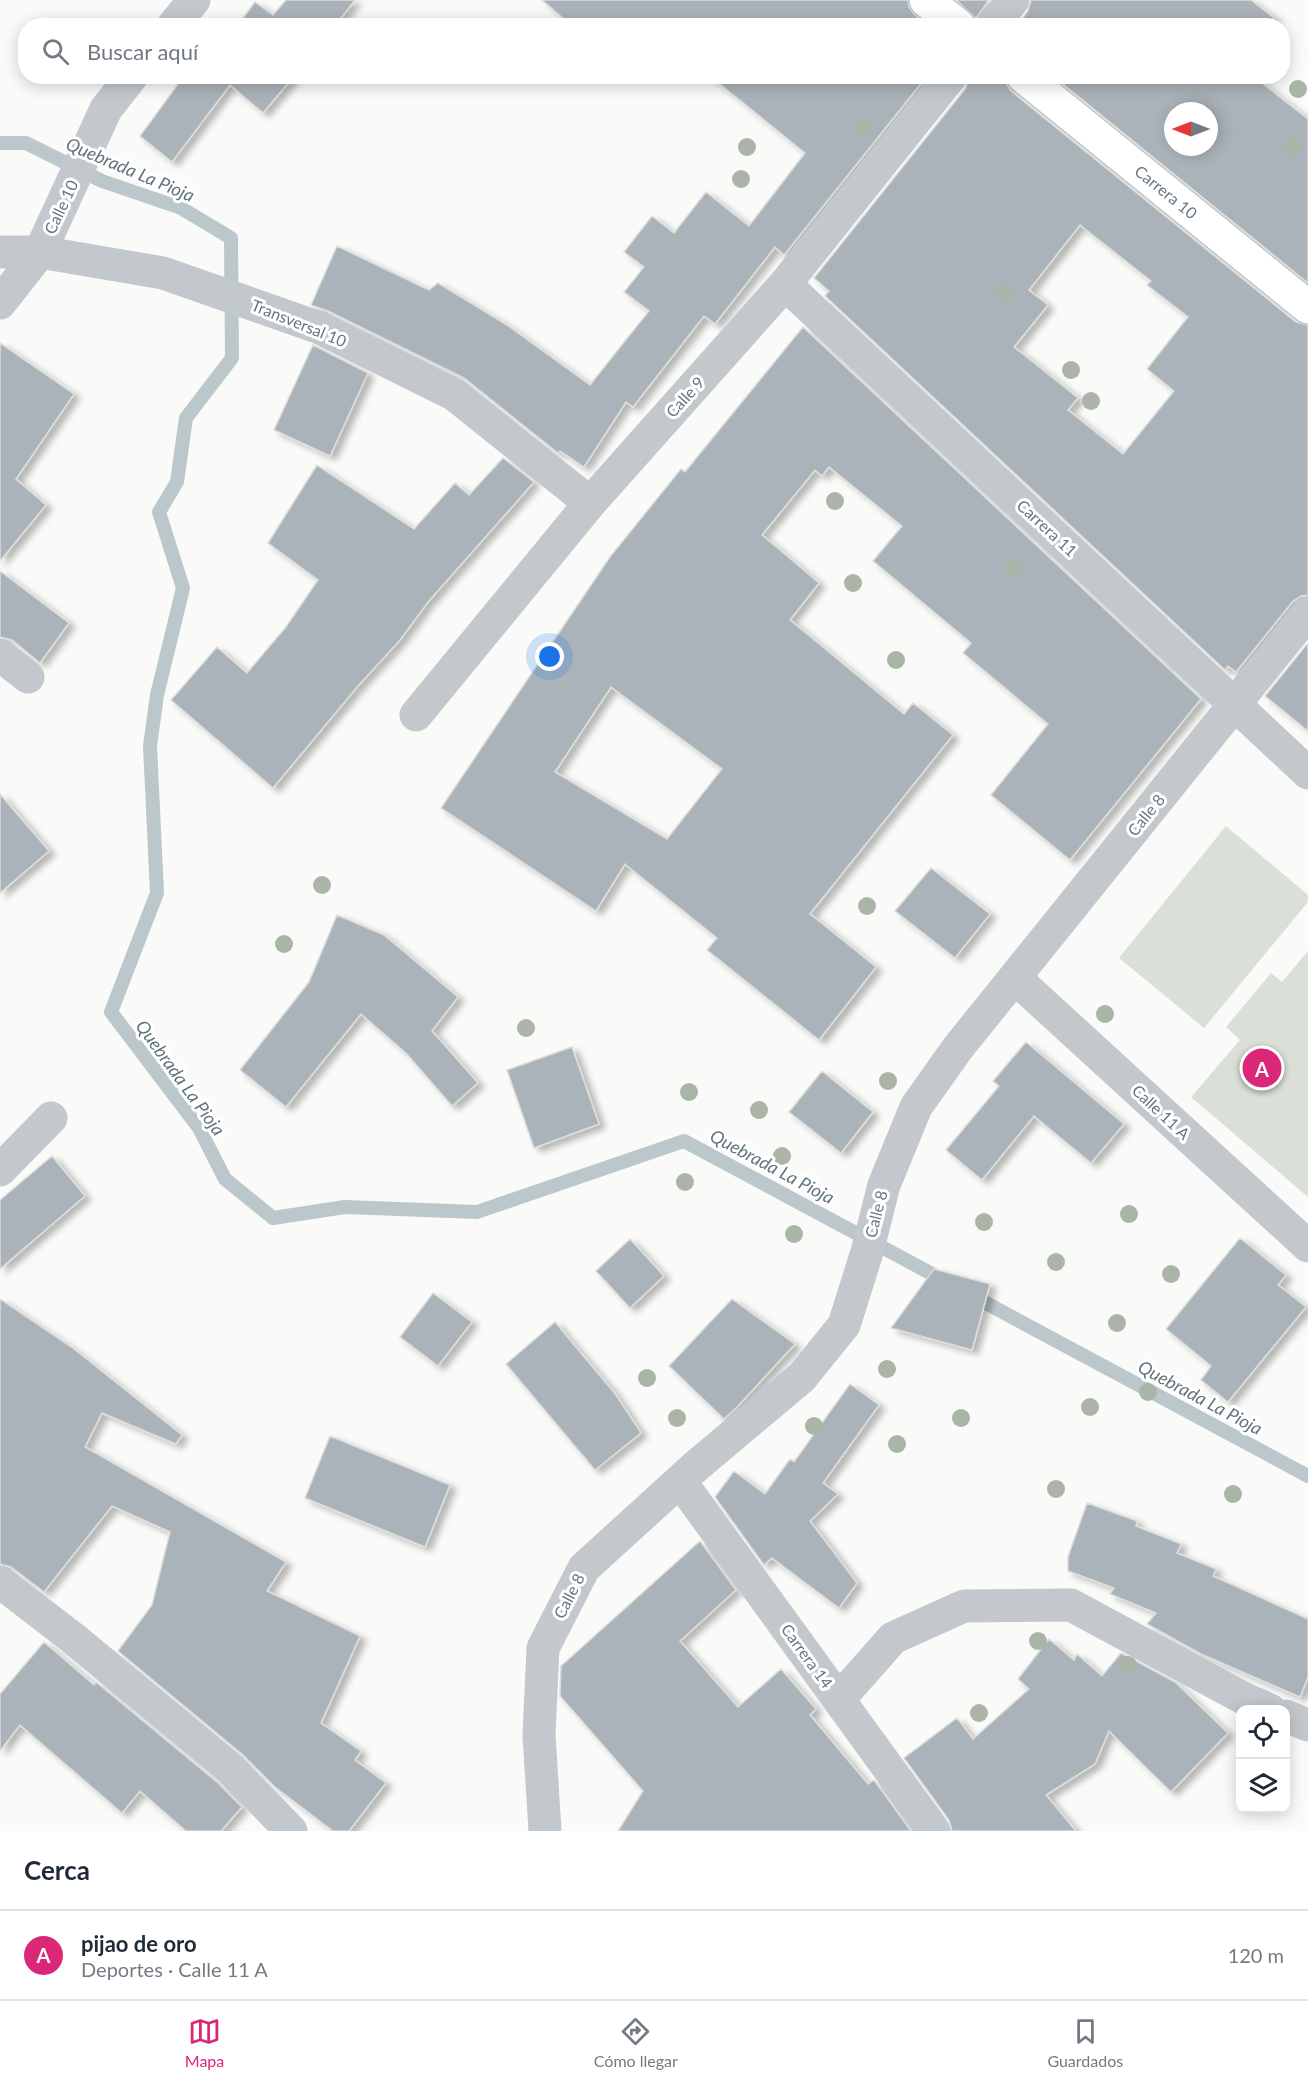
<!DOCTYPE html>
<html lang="es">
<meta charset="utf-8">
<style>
body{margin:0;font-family:Lato,sans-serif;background:#f2f2f3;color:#1f2937}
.controls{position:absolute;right:18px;bottom:18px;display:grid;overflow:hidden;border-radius:12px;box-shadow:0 3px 15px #0003}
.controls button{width:54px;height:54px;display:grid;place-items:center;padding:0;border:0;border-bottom:2px solid #e0e1e3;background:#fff;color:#1f2937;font:30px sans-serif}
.compass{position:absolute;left:1164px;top:102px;width:54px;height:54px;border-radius:50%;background:#fff;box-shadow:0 3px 15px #0003;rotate:270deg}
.you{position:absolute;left:550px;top:657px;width:21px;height:21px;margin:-15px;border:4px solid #fff;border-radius:50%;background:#1a73e8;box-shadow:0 0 0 9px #1a73e833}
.badge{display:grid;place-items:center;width:39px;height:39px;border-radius:50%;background:#db2777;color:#fff;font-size:20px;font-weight:700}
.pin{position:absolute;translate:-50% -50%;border:3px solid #fff;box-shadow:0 2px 6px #0006}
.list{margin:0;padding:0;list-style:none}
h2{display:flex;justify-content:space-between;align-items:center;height:78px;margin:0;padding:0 24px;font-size:26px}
h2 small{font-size:20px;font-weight:400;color:#747a83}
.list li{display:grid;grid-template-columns:39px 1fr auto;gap:18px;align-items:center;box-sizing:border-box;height:90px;padding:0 24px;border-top:2px solid #e0e1e3}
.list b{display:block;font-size:22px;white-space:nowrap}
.list p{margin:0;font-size:20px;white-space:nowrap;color:#747a83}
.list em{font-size:20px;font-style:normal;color:#747a83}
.icon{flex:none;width:33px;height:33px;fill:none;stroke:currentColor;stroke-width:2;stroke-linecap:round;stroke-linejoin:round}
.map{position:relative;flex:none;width:1308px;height:1831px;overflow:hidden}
.search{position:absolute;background:#fff;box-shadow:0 3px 15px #0003;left:18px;right:18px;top:18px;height:66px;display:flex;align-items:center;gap:15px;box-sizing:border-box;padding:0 21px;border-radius:24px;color:#747a83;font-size:22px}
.sheet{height:168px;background:#fff}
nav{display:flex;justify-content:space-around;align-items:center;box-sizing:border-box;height:84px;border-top:2px solid #e0e1e3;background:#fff;font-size:16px;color:#747a83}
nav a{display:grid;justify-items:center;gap:3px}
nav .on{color:#db2777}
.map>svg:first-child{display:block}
</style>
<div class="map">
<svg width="1308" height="1831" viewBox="0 0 1308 1831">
<defs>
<filter id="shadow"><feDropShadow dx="6" dy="4" stdDeviation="3" flood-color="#0004"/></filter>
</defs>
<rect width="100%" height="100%" fill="#fafaf8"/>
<path fill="#dadfd7" d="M 1226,826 L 1308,895 L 1308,902 L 1204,1028 L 1119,958 Z
M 1308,951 L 1308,1197 L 1191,1097 L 1240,1040 L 1226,1027 L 1271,973 L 1282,982 Z"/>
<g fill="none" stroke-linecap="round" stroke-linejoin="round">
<path stroke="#bbc7cb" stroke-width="14" d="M 0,143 L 26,143 L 102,181 L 181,208 L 231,238 L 232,358 L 186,418 L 177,482 L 159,512 L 183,588 L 157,695 L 150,746 L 157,893 L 111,1012 L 199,1128 L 225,1179 L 273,1218 L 345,1207 L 477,1212 L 684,1141 L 947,1282
M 969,1294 L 1308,1476"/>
</g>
<path fill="#aab3b9" stroke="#dcdcda" stroke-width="1.5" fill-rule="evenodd" filter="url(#shadow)" d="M 286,0 L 355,0 L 335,26 L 237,26 L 255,2 L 273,15 Z
M 542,0 L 908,0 L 909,7 L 914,14 L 928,26 L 572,26 Z
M 956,0 L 989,0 L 976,18 Z
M 1031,0 L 1251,0 L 1274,18 L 1269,26 L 1017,26 L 1028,11 Z
M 184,76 L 294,76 L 263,113 L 230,85 L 172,162 L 140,136 Z
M 710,76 L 927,76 L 784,255 L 775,247 L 715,324 L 704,316 L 633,407 L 626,402 L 584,467 L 560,451 L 558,453 L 464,378 L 328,311 L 311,305 L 337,246 L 429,290 L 438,283 L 507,325 L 590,385 L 649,311 L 624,292 L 644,267 L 624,252 L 652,216 L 674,233 L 706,192 L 749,226 L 805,153 Z
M 969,76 L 1005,76 L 1006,83 L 1011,91 L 1296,322 L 1308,325 L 1308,595 L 1301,596 L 1293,601 L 1236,672 L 1228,666 L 1225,670 L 825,296 L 829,291 L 814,278 L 966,88 ZM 1080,225 L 1151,281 L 1147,285 L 1188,317 L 1147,369 L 1174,391 L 1123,454 L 1068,410 L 1078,398 L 1014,347 L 1048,305 L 1029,290 Z
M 1053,76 L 1253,76 L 1308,119 L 1308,283 ZM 1173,111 L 1209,111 L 1209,147 L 1173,147 Z
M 803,327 L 1201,699 L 1070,860 L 991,795 L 1048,724 L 963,653 L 971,643 L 873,561 L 902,526 L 829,467 L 822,476 L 815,470 L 762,535 L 819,583 L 790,620 L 904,714 L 913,703 L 953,735 L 810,914 L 876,967 L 819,1040 L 707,950 L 717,938 L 625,864 L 596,911 L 441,808 L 610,557 L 681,469 L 685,472 ZM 611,687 L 722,769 L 667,839 L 555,772 Z
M 0,343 L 74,394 L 16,479 L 46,505 L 0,561 Z
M 313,345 L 368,373 L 330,456 L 274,430 Z
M 503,458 L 534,482 L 428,602 L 400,640 L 357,687 L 273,788 L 171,700 L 217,647 L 247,673 L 286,627 L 318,580 L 268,543 L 317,465 L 414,529 L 455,483 L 469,495 Z
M 0,571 L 69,623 L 40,663 L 12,640 L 0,637 Z
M 1308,643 L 1308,731 L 1265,696 Z
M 0,794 L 49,851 L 0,893 Z
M 931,868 L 990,914 L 955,958 L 895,911 Z
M 337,915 L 384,935 L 458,997 L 432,1031 L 478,1083 L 452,1106 L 407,1054 L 361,1014 L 286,1107 L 240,1070 L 309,982 Z
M 1026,1042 L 1124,1124 L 1091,1163 L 1034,1116 L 982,1180 L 946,1150 L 999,1086 L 993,1081 Z
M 572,1047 L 599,1124 L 534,1148 L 507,1070 Z
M 822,1071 L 873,1112 L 841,1153 L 789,1112 Z
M 52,1156 L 85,1196 L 0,1269 L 0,1200 Z
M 1240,1238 L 1286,1275 L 1278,1285 L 1306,1307 L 1228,1402 L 1201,1380 L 1211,1366 L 1166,1329 Z
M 630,1239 L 664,1276 L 630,1308 L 596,1271 Z
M 934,1269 L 990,1284 L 972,1350 L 891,1328 Z
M 433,1293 L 472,1322 L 438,1366 L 400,1337 Z
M 0,1299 L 74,1349 L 182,1435 L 176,1444 L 102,1413 L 85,1447 L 286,1562 L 267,1591 L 360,1636 L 321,1723 L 361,1751 L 355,1760 L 386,1783 L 349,1831 L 333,1831 L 275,1787 L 243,1755 L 118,1651 L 152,1605 L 170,1532 L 112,1506 L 44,1592 L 11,1567 L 0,1564 Z
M 732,1299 L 795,1344 L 737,1407 L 724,1419 L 669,1366 Z
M 555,1322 L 616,1395 L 641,1433 L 595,1470 L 506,1364 Z
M 850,1384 L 879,1405 L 823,1483 L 838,1494 L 810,1521 L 857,1583 L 839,1608 L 772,1558 L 764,1565 L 715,1497 L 734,1471 L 765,1494 L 790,1459 L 794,1462 Z
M 330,1436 L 450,1485 L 425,1547 L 305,1498 Z
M 1087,1503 L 1137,1521 L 1136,1526 L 1181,1544 L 1177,1553 L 1216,1569 L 1213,1576 L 1308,1619 L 1308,1677 L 1300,1697 L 1201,1654 L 1147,1624 L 1156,1613 L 1110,1594 L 1114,1588 L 1068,1571 L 1068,1557 Z
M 700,1541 L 736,1590 L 680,1641 L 738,1707 L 781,1669 L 816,1709 L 810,1715 L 868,1784 L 874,1780 L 911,1831 L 618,1831 L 643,1791 L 560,1696 L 561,1666 Z
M 1049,1639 L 1074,1660 L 1077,1654 L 1102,1676 L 1121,1653 L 1175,1682 L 1228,1733 L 1171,1792 L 1109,1731 L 1095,1764 L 1046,1795 L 1076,1831 L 952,1831 L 949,1820 L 904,1758 L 957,1718 L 973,1739 L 1029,1689 L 1018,1679 Z
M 44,1642 L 94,1685 L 96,1682 L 218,1783 L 242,1807 L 221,1831 L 186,1831 L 140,1791 L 122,1813 L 20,1725 L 0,1751 L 0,1694 Z"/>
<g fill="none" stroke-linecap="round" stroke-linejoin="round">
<g stroke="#b3babf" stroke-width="35">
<path id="secondary" d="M 926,0 L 959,26
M 1023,76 L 1308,307"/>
</g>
<path stroke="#c3c8cc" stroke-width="33" d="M 0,1582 L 74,1639 L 231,1769 L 291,1831
M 839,1699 L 893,1638 L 964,1606 L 1071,1605 L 1245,1699 L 1270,1710
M 1286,1716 L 1308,1725"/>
<path stroke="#c3c8cc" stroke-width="33" d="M 173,26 L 194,0
M 992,26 L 1013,0
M 0,252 L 40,252 L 163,273 L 320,328 L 455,395 L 590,503
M 785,284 L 1308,773
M 0,303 L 40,252 L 106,109 L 132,76
M 0,655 L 28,677
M 416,715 L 590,503 L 785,284 L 951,76
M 1015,978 L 1308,1246
M 0,1170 L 51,1118
M 680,1481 L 934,1831
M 545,1831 L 539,1735 L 543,1648 L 584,1568 L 695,1467 L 802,1377 L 844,1325 L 867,1252 L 884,1185 L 916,1107 L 957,1049 L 1308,613"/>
<use href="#secondary" stroke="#fff" stroke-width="33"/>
</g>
<g fill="#aab4a7">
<circle cx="1298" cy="89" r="9"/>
<circle cx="863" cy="127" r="9"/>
<circle cx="747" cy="147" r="9"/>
<circle cx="1293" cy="147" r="9"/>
<circle cx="741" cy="179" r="9"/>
<circle cx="1005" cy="293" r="9"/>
<circle cx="1071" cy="370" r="9"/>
<circle cx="1091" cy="401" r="9"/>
<circle cx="835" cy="501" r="9"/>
<circle cx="1014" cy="567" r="9"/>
<circle cx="853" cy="583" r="9"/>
<circle cx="896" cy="660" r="9"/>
<circle cx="322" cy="885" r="9"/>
<circle cx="867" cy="906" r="9"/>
<circle cx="284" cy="944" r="9"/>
<circle cx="1105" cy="1014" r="9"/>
<circle cx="526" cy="1028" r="9"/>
<circle cx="888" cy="1081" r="9"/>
<circle cx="689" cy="1092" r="9"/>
<circle cx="759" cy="1110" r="9"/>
<circle cx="782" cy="1156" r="9"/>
<circle cx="685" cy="1182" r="9"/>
<circle cx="1129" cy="1214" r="9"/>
<circle cx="984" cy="1222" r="9"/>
<circle cx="794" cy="1234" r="9"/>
<circle cx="1056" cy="1262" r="9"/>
<circle cx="1171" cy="1274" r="9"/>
<circle cx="1117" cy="1323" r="9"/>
<circle cx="887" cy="1369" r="9"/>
<circle cx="647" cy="1378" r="9"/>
<circle cx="1148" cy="1392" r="9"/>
<circle cx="1090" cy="1407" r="9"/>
<circle cx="677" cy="1418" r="9"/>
<circle cx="961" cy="1418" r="9"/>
<circle cx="814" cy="1426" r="9"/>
<circle cx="897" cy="1444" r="9"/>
<circle cx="1056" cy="1489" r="9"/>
<circle cx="1233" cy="1494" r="9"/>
<circle cx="1038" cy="1641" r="9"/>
<circle cx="1128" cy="1665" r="9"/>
<circle cx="979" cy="1713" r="9"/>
</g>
<g text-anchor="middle" stroke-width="6" stroke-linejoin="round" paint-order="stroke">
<g font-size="16" fill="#657683" stroke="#fff">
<text transform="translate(1166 192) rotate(39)" y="6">Carrera 10</text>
<text transform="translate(61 207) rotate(-65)" y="6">Calle 10</text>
<text transform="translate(299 323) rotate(22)" y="6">Transversal 10</text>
<text transform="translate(685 397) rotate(-48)" y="6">Calle 9</text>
<text transform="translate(1047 528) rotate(43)" y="6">Carrera 11</text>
<text transform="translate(1146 815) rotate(-51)" y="6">Calle 8</text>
<text transform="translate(1161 1112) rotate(43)" y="6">Calle 11 A</text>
<text transform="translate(876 1214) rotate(-76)" y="6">Calle 8</text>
<text transform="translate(569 1596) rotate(-63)" y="6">Calle 8</text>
<text transform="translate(807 1656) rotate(54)" y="6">Carrera 14</text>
</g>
<g font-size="18" font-style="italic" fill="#60757c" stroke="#fff">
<text transform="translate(130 170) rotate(23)" y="6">Quebrada La Pioja</text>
<text transform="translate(180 1078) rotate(54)" y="6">Quebrada La Pioja</text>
<text transform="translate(772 1167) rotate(28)" y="6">Quebrada La Pioja</text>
<text transform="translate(1200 1398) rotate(28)" y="6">Quebrada La Pioja</text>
</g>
</g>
</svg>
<div class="controls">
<button><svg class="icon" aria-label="locate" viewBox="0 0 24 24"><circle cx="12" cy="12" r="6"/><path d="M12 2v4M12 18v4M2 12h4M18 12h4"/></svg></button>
<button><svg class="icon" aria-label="layers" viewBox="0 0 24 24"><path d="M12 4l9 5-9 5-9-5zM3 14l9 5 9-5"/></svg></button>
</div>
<svg class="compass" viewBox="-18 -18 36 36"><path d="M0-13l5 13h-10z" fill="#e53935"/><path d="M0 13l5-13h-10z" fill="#747a83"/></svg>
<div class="you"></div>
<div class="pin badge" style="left:1262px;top:1068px">A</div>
<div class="search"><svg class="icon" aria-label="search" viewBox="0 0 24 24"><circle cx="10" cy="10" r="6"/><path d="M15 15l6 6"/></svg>Buscar aquí</div>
</div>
<section class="sheet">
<h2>Cerca<small></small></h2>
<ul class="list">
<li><span class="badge">A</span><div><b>pijao de oro</b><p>Deportes · Calle 11 A</p></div><em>120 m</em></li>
</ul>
</section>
<nav>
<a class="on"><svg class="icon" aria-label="map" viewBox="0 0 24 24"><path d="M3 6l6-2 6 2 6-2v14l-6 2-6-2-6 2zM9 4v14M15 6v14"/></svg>Mapa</a>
<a><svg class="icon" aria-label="directions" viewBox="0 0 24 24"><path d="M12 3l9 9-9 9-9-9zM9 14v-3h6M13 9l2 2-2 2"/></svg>Cómo llegar</a>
<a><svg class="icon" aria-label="saved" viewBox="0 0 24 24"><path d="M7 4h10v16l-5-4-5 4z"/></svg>Guardados</a>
</nav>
